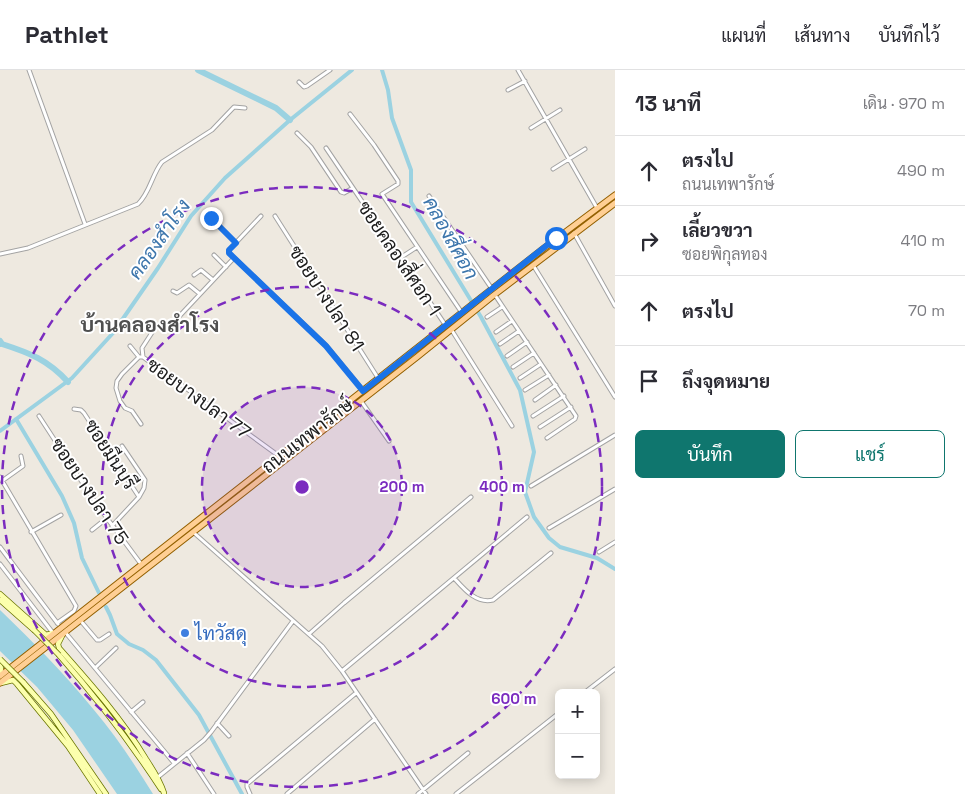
<!DOCTYPE html>
<html lang="th">
<meta charset="utf-8">
<style>
body{margin:0;font-family:"Space Grotesk",Sarabun,sans-serif;background:#f7f7f7;color:#2b2b33}
.controls{position:absolute;right:15px;bottom:15px;display:grid;overflow:hidden;border-radius:8px;box-shadow:0 2px 12px #0003}
.controls button{width:45px;height:45px;display:grid;place-items:center;padding:0;border:0;border-bottom:1px solid #e1e1e2;background:#fff;color:#2b2b33;font:25px sans-serif}
.stop{position:absolute;width:15px;height:15px;margin:-11px;border:4px solid #1a73e8;border-radius:50%;background:#fff}
.stop.end{background:#1a73e8;border-color:#fff;box-shadow:0 1px 5px #0008}
.list{margin:0;padding:0;list-style:none}
h2{display:flex;justify-content:space-between;align-items:center;height:65px;margin:0;padding:0 20px;font-size:21px}
h2 small{font-size:16px;font-weight:400;color:#7c7c81}
.list li{display:grid;grid-template-columns:32px 1fr auto;gap:15px;align-items:center;box-sizing:border-box;height:70px;padding:0 20px;border-top:1px solid #e1e1e2}
.list b{display:block;font-size:19px;white-space:nowrap}
.list p{margin:0;font-size:16px;white-space:nowrap;color:#7c7c81}
.list em{font-size:16px;font-style:normal;color:#7c7c81}
.actions{display:flex;gap:10px;padding:15px 20px}
.actions a{flex:1;padding:11px 0;border:1px solid #0f766e;border-radius:8px;text-align:center;font-size:18px;color:#0f766e}
.actions .main{background:#0f766e;color:#fff}
.icon{flex:none;width:28px;height:28px;fill:none;stroke:currentColor;stroke-width:2;stroke-linecap:round;stroke-linejoin:round}
.map{position:relative;flex:none;width:615px;height:724px;overflow:hidden}
header{display:flex;align-items:center;gap:30px;box-sizing:border-box;height:70px;padding:0 25px;background:#fff;border-bottom:1px solid #e1e1e2}
header strong{font-size:24px}
nav{display:flex;gap:28px;margin-inline-start:auto;font-size:18px}
main{display:flex}
aside{flex:1;background:#fff}
.map>svg:first-child{display:block}
</style>
<header>
<strong>Pathlet</strong>
<nav><a>แผนที่</a><a>เส้นทาง</a><a>บันทึกไว้</a></nav>
</header>
<main>
<div class="map">
<svg width="615" height="724" viewBox="0 0 615 724">
<rect width="100%" height="100%" fill="#eee9e0"/>
<path fill="#9bd2e1" d="M 0,540 C 33,572 65,604 94,640 C 116,666 135,695 153,724 L 117,724 L 73,660 L 37,617 L 0,581 Z"/>
<g fill="none" stroke-linecap="round" stroke-linejoin="round">
<path stroke="#9bd2e1" stroke-width="4" d="M 382,0 L 388,20 L 392,48 L 411,100 L 411,132 L 481,247 L 520,320 L 534,382 L 525,422 L 534,447 L 549,468 L 560,477 L 597,488 L 615,499
M 0,275 L 2,274
M 16,349 L 62,426 L 74,453 L 82,488 L 99,523
M 0,361 L 72,308 L 113,263 L 158,198 L 191,146 L 225,108 L 290,50 L 352,0
M 106,537 L 110,545 L 117,564 L 129,574 L 143,580 L 156,590 L 199,645 L 242,724"/>
<path stroke="#9bd2e1" stroke-width="6" d="M 198,0 L 276,38 L 290,50
M 0,271 L 2,274 C 30,283 48,290 68,312"/>
<g stroke="#a3a3a3" stroke-width="5">
<path id="street" d="M 29,0 L 85,154
M 518,0 L 597,138
M 299,12 L 304,17 L 307,16 L 330,0
M 508,20 L 525,11
M 350,44 L 374,75 L 398,111 L 398,114 L 382,124 L 462,243
M 531,58 L 560,40
M 297,63 L 311,77 L 341,122 L 344,123 L 353,118 L 446,256
M 326,78 L 353,118
M 553,99 L 585,79
M 429,126 L 492,219
M 261,146 L 229,180 L 229,183 L 326,275 L 363,320
M 275,146 L 378,308
M 211,148 L 236,173
M 574,163 L 615,236
M 0,184 L 28,178 L 138,134 C 150,123 152,104 162,92 L 212,60 L 234,37 L 245,38
M 214,185 L 226,197
M 400,188 L 417,177
M 533,195 L 615,327
M 194,205 L 201,200 L 213,210
M 173,221 L 177,223 L 189,215 L 200,224
M 495,225 L 576,346 L 575,349 L 547,368
M 487,247 L 502,237
M 172,254 L 234,188
M 451,259 L 512,356
M 496,262 L 512,251
M 500,274 L 519,261
M 130,276 L 139,287
M 507,286 L 527,272
M 143,287 L 142,278 L 153,261 L 149,256
M 513,297 L 534,283
M 520,308 L 541,294
M 525,320 L 549,305
M 535,330 L 556,315
M 361,331 L 389,371
M 74,339 L 81,340 L 84,343 L 139,427 L 112,456
M 39,346 L 95,432 L 141,494
M 533,346 L 564,326
M 141,354 L 132,341 L 125,338 L 120,331 L 116,318 L 117,311 L 122,304 L 139,287 L 143,287 L 279,386
M 540,357 L 571,337
M 122,376 L 145,410 L 144,418 L 139,427
M 0,407 L 76,536 L 74,541 L 57,553
M 2,411 L 23,396 L 21,386
M 531,416 L 615,365
M 549,458 L 615,419
M 92,460 L 107,448
M 31,462 L 61,445
M 193,462 L 322,576 L 342,601 L 426,724
M 0,477 L 58,554
M 599,482 L 615,472
M 0,494 L 53,563
M 454,508 C 464,519 476,534 493,530 L 551,483
M 80,550 L 97,570 L 100,570 L 109,564
M 65,562 L 174,693
M 309,564 L 344,533 L 471,427
M 95,598 L 116,578
M 342,601 L 527,447
M 584,623 L 615,599
M 131,642 L 143,632
M 217,653 L 229,666
M 187,683 L 214,724
M 158,707 L 204,670 L 211,662 L 293,551
M 250,724 L 247,717 L 247,714 L 356,623
M 287,724 L 375,649
M 418,724 L 468,683
M 456,724 L 559,643"/>
</g>
<g stroke="#6a7500" stroke-width="6">
<path id="secondary" d="M 0,524 L 46,565 L 53,563
M 0,530 L 34,560
M 63,564 L 58,574 L 59,578 C 90,613 122,649 146,689 C 153,700 160,710 164,723
M 59,585 C 96,627 130,672 161,719
M 0,594 L 1,599 L 0,603
M 23,612 L 51,644 L 106,724
M 1,613 L 13,610 L 17,614 L 68,676 L 100,724"/>
</g>
<g stroke="#936000" stroke-width="7">
<path id="primary" d="M 0,606 L 544,178 L 615,125
M 0,613 L 417,287 L 494,225 L 615,133"/>
</g>
<use href="#street" stroke="#fff" stroke-width="3"/>
<use href="#secondary" stroke="#fcffad" stroke-width="4.5"/>
<use href="#primary" stroke="#ffcf94" stroke-width="5"/>
<g stroke="#6a7500" stroke-width="6" stroke-linecap="butt">
<path id="secondary-bridge" d="M 34,560 L 59,585
M 0,589 L 23,612"/>
</g>
<use href="#secondary-bridge" stroke="#fcffad" stroke-width="4.5"/>
</g>
<g fill="none" stroke-linecap="round" stroke-linejoin="round">
<path stroke="#1a73e8" stroke-width="6" d="M 211,148 L 236,173 L 229,180 L 229,183 L 326,276 L 363,321 L 556,168"/>
</g>
<circle cx="302" cy="417" r="100" fill="#7b2cbf" fill-opacity=".12"/>
<g fill="none" stroke="#7b2cbf" stroke-width="2.5" stroke-dasharray="9 6">
<circle cx="302" cy="417" r="100"/>
<circle cx="302" cy="417" r="200"/>
<circle cx="302" cy="417" r="300"/>
</g>
<circle fill="#3f7fe0" stroke="#fff" stroke-width="2" cx="185" cy="563" r="5"/>
<g text-anchor="middle" stroke-width="4" stroke-linejoin="round" paint-order="stroke">
<g font-size="19" fill="#1c1c1c" stroke="#fff">
<text transform="translate(400 188) rotate(56)" y="7">ซอยคลองสี่ศอก 1</text>
<text transform="translate(327 228) rotate(57)" y="7">ซอยบางปลา 81</text>
<text transform="translate(199 328) rotate(36)" y="7">ซอยบางปลา 77</text>
<text transform="translate(307 365) rotate(-38)" y="7">ถนนเทพารักษ์</text>
<text transform="translate(111 384) rotate(57)" y="7">ซอยมีนบุรี</text>
<text transform="translate(90 421) rotate(56)" y="7">ซอยบางปลา 75</text>
</g>
<g font-size="19" fill="#366cbe" stroke="#fff" text-anchor="start">
<text x="195" y="570">ไทวัสดุ</text>
</g>
<g font-size="20" font-style="italic" fill="#3d76ac" stroke="#fff">
<text transform="translate(451 168) rotate(61)" y="7">คลองสี่ศอก</text>
<text transform="translate(159 169) rotate(-55)" y="7">คลองสำโรง</text>
</g>
<g font-size="21" font-weight="bold" fill="#4f4f4f" stroke="#fff">
<text x="150" y="262">บ้านคลองสำโรง</text>
</g>
</g>
<circle cx="302" cy="417" r="8" fill="#7b2cbf" stroke="#fff" stroke-width="2.5"/>
<g font-size="15" text-anchor="middle" font-weight="bold" fill="#7b2cbf" stroke="#fff" stroke-width="4" stroke-linejoin="round" paint-order="stroke">
<text x="402" y="422">200 m</text>
<text x="502" y="422">400 m</text>
<text x="514" y="634">600 m</text>
</g>
</svg>
<div class="controls">
<button>+</button>
<button>−</button>
</div>
<div class="stop" style="left:556px;top:168px"></div>
<div class="stop end" style="left:211px;top:148px"></div>
</div>
<aside>
<h2>13 นาที<small>เดิน · 970 m</small></h2>
<ul class="list">
<li><svg class="icon" aria-label="ahead" viewBox="0 0 24 24"><path d="M12 20V5M6 11l6-6 6 6"/></svg><div><b>ตรงไป</b><p>ถนนเทพารักษ์</p></div><em>490 m</em></li>
<li><svg class="icon" aria-label="right" viewBox="0 0 24 24"><path d="M7 20v-9h11M14 6l5 5-5 5"/></svg><div><b>เลี้ยวขวา</b><p>ซอยพิกุลทอง</p></div><em>410 m</em></li>
<li><svg class="icon" aria-label="ahead" viewBox="0 0 24 24"><path d="M12 20V5M6 11l6-6 6 6"/></svg><div><b>ตรงไป</b></div><em>70 m</em></li>
<li><svg class="icon" aria-label="arrive" viewBox="0 0 24 24"><path d="M6 21V4h12l-3 4 3 4H6"/></svg><div><b>ถึงจุดหมาย</b></div></li>
</ul>
<div class="actions"><a class="main">บันทึก</a><a>แชร์</a></div>
</aside>
</main>
